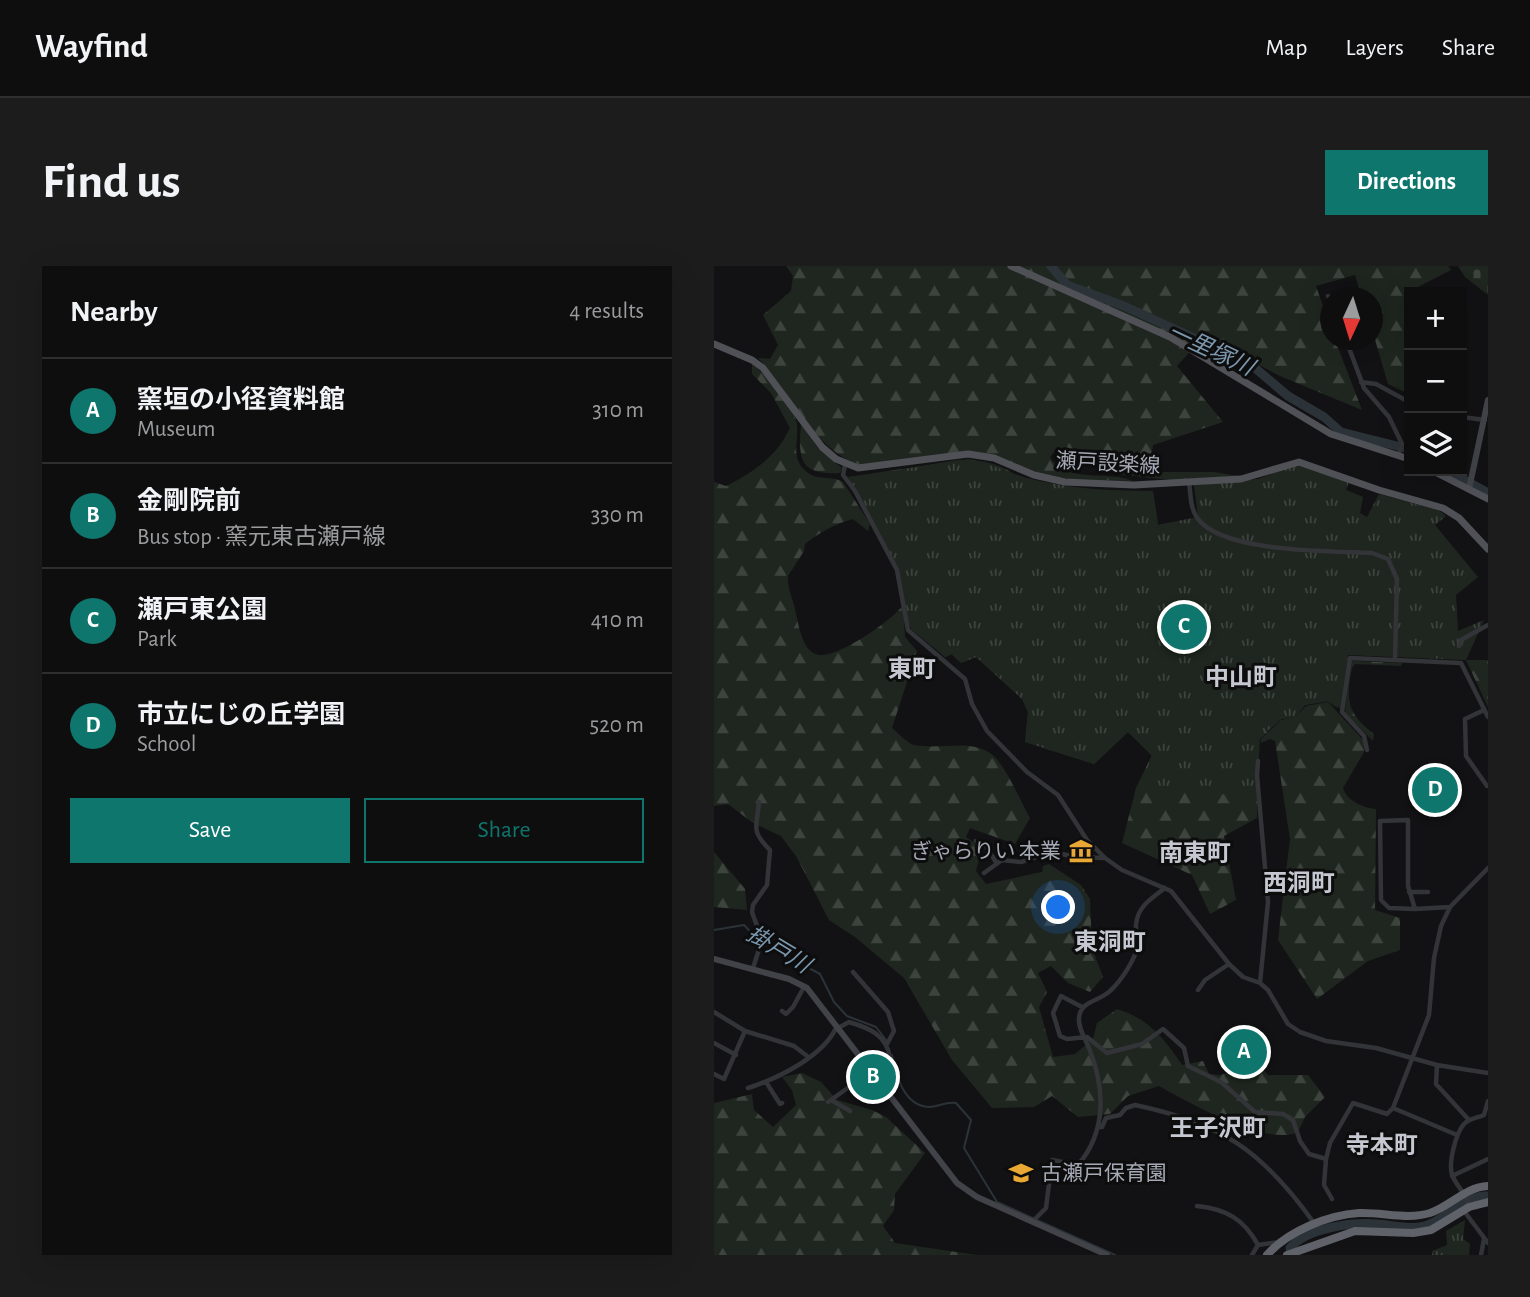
<!DOCTYPE html>
<meta charset="utf-8">
<style>
body{margin:0;font-family:"Alegreya Sans","Noto Sans JP",sans-serif;background:#1c1c1d;color:#f1f3f6}
.controls{position:absolute;right:21px;top:21px;display:grid;overflow:hidden;border-radius:0px;box-shadow:0 7px 28px #0002}
.controls button{width:63px;height:63px;display:grid;place-items:center;padding:0;border:0;border-bottom:2px solid #2e2e2f;background:#0e0e0f;color:#f1f3f6;font:35px sans-serif}
.compass{position:absolute;left:606px;top:21px;width:63px;height:63px;border-radius:50%;background:#0e0e0f;box-shadow:0 7px 28px #0002;rotate:184deg}
.you{position:absolute;left:345px;top:642px;width:24px;height:24px;margin:-18px;border:5px solid #fff;border-radius:50%;background:#1a73e8;box-shadow:0 0 0 10px #1a73e833}
.badge{display:grid;place-items:center;width:46px;height:46px;border-radius:50%;background:#0f766e;color:#fff;font-size:23px;font-weight:700}
.pin{position:absolute;translate:-50% -50%;border:4px solid #fff;box-shadow:0 2px 7px #0006}
.list{margin:0;padding:0;list-style:none}
h2{display:flex;justify-content:space-between;align-items:center;height:91px;margin:0;padding:0 28px;font-size:30px}
h2 small{font-size:23px;font-weight:400;color:#9b9c9e}
.list li{display:grid;grid-template-columns:46px 1fr auto;gap:21px;align-items:center;box-sizing:border-box;height:105px;padding:0 28px;border-top:2px solid #2e2e2f}
.list b{display:block;font-size:26px;white-space:nowrap}
.list p{margin:0;font-size:23px;white-space:nowrap;color:#9b9c9e}
.list em{font-size:23px;font-style:normal;color:#9b9c9e}
.actions{display:flex;gap:14px;padding:21px 28px}
.actions a{flex:1;padding:16px 0;border:2px solid #0f766e;border-radius:0px;text-align:center;font-size:24px;color:#0f766e}
.actions .main{background:#0f766e;color:#fff}
.icon{flex:none;width:38px;height:38px;fill:none;stroke:currentColor;stroke-width:2;stroke-linecap:round;stroke-linejoin:round}
.map{position:relative;flex:none;width:774px;height:989px;overflow:hidden;border-radius:0px}
header{display:flex;align-items:center;gap:42px;box-sizing:border-box;height:98px;padding:0 35px;background:#0e0e0f;border-bottom:2px solid #2e2e2f}
header strong{font-size:33px}
nav{display:flex;gap:38px;margin-inline-start:auto;font-size:24px}
.intro{display:flex;align-items:center;justify-content:space-between;box-sizing:border-box;height:168px;padding:0 42px}
h1{margin:0;font-size:49px}
.button{padding:18px 32px;border-radius:0px;background:#0f766e;color:#fff;font-size:24px;font-weight:700}
main{display:flex;gap:42px;padding:0 42px}
aside{flex:1;background:#0e0e0f;border-radius:0px;box-shadow:0 7px 28px #0002}
.map>svg:first-child{display:block}
</style>
<header>
<strong>Wayfind</strong>
<nav><a>Map</a><a>Layers</a><a>Share</a></nav>
</header>
<div class="intro"><h1>Find us</h1><a class="button">Directions</a></div>
<main>
<aside>
<h2>Nearby<small>4 results</small></h2>
<ul class="list">
<li><span class="badge">A</span><div><b>窯垣の小径資料館</b><p>Museum</p></div><em>310 m</em></li>
<li><span class="badge">B</span><div><b>金剛院前</b><p>Bus stop · 窯元東古瀬戸線</p></div><em>330 m</em></li>
<li><span class="badge">C</span><div><b>瀬戸東公園</b><p>Park</p></div><em>410 m</em></li>
<li><span class="badge">D</span><div><b>市立にじの丘学園</b><p>School</p></div><em>520 m</em></li>
</ul>
<div class="actions"><a class="main">Save</a><a>Share</a></div>
</aside>
<div class="map">
<svg width="774" height="989" viewBox="0 0 774 989">
<defs>
<pattern id="forest-firs" width="22" height="20" patternUnits="userSpaceOnUse" patternTransform="scale(1.75)"><rect width="22" height="20" fill="#1f261f"/><path d="M5 1l3.5 6h-7zM16 11l3.5 6h-7z" fill="#3d433d"/></pattern>
<pattern id="cemetery-stones" width="16" height="16" patternUnits="userSpaceOnUse" patternTransform="scale(1.75)"><rect width="16" height="16" fill="#1f261f"/><path d="M2 7V4a2 2 0 0 1 4 0v3zM10 15v-3a2 2 0 0 1 4 0v3z" fill="#3d433d"/></pattern>
<pattern id="park-tufts" width="24" height="20" patternUnits="userSpaceOnUse" patternTransform="scale(1.75)"><rect width="24" height="20" fill="#1f261f"/><path d="M3 7l-1-3M5 7V3M7 7l1-3M15 17l-1-3M17 17v-4M19 17l1-3" fill="none" stroke="#3d433d"/></pattern>
</defs>
<rect width="100%" height="100%" fill="#121214"/>
<path fill="url(#forest-firs)" d="M 72,0 L 734,0 L 737,4 L 690,28 L 695,53 L 695,128 L 674,118 L 659,67 L 659,32 L 648,31 L 641,9 L 602,20 L 616,60 L 617,74 L 621,74 L 648,144 L 566,110 L 490,70 L 463,100 L 509,156 L 439,179 L 437,192 L 445,206 L 500,206 L 524,210 L 457,214 L 403,208 L 424,202 L 419,193 C 395,196 368,192 344,181 L 336,191 C 349,218 397,204 418,215 L 356,213 L 324,207 L 268,187 L 145,199 C 97,181 78,127 44,92 L 56,93 L 64,79 L 49,49 L 77,25 L 79,10 Z
M 38,98 C 50,107 78,139 82,154 C 87,173 74,191 93,206 C 103,215 118,209 129,216 L 156,258 L 154,265 L 139,253 C 121,258 106,266 91,278 L 90,285 L 74,310 C 73,323 80,335 82,348 C 85,361 89,387 105,389 C 124,392 179,354 189,339 L 191,371 L 203,385 L 178,462 C 184,467 193,477 200,479 C 224,484 255,473 276,487 C 291,497 306,535 316,552 L 301,578 L 256,562 L 252,571 L 268,582 L 262,605 L 272,618 L 328,606 L 329,600 L 335,598 L 367,619 L 376,633 L 378,682 L 389,711 L 376,726 L 354,717 L 337,700 L 324,707 L 333,726 L 325,741 L 339,791 L 361,788 L 379,773 L 383,757 L 403,743 C 435,753 450,772 468,799 L 489,795 L 495,808 L 506,809 L 524,803 L 525,793 L 541,794 L 554,809 L 594,809 L 611,831 L 591,851 L 584,866 C 552,881 476,837 445,820 L 414,830 L 396,848 L 364,851 L 338,830 L 320,841 L 278,842 L 238,794 L 190,712 L 141,671 L 115,654 L 82,590 L 67,570 L 39,557 L 14,538 L 0,540 L 0,216 L 12,220 C 40,206 63,190 76,162 L 57,127 L 38,108 Z
M 87,158 L 103,181 L 128,202 L 126,207 C 86,209 84,194 87,158 Z
M 255,193 C 285,198 297,202 318,224 L 439,225 L 444,259 L 475,253 L 567,380 L 625,443 L 613,435 L 591,439 L 581,451 L 592,440 L 614,436 L 650,475 L 650,486 L 629,522 C 633,535 649,542 662,543 L 661,644 L 686,652 L 686,684 L 654,695 L 603,733 L 564,674 L 576,573 L 561,475 L 556,473 L 547,477 L 547,473 L 567,454 L 581,451 L 567,453 L 545,474 L 543,552 L 510,570 L 522,634 L 496,648 L 478,609 L 408,577 L 422,522 L 438,489 L 414,466 L 380,498 L 311,476 L 314,446 L 308,433 L 262,391 L 247,397 L 238,388 L 231,391 L 195,359 L 185,306 L 134,211 Z
M 752,394 L 774,394 L 774,441 Z
M 639,395 L 688,397 L 687,400 L 641,398 L 638,402 C 631,435 634,448 660,468 L 659,475 L 631,447 L 636,397 Z
M 0,586 L 31,623 L 33,644 L 0,641 Z
M 88,807 L 107,816 L 123,834 L 158,844 L 172,851 L 211,887 L 181,928 L 180,944 L 169,960 L 181,977 L 263,989 L 0,989 L 0,837 L 38,828 L 40,844 L 59,861 L 82,839 L 78,824 L 68,811 Z"/>
<path fill="url(#cemetery-stones)" d="M 744,0 L 774,0 L 774,29 L 751,11 Z"/>
<path fill="url(#park-tufts)" d="M 243,194 C 273,193 293,208 321,214 C 360,223 400,225 439,225 L 444,259 L 484,251 L 480,219 L 544,213 L 583,198 L 635,216 L 632,224 L 649,231 L 646,247 L 653,251 L 665,228 L 726,245 L 732,250 L 721,259 L 764,311 L 742,329 L 744,365 L 770,354 L 752,394 L 634,389 L 627,443 L 615,435 L 591,439 L 581,451 L 567,453 L 546,471 L 543,532 L 426,519 L 438,490 L 414,466 L 380,498 L 311,476 L 314,446 L 308,433 L 262,391 L 247,397 L 238,388 L 231,391 L 197,363 L 185,306 L 144,225 L 133,213 Z
M 751,954 L 749,973 L 756,978 L 755,989 L 718,989 L 718,985 L 733,979 L 732,965 Z"/>
<g fill="none" stroke-linecap="round" stroke-linejoin="round">
<path stroke="#2b3339" stroke-width="2" d="M 0,664 L 30,659 L 45,675
M 50,678 L 106,708 L 120,736 L 133,750 L 162,761 L 172,774
M 178,789 C 182,808 189,840 215,841 C 224,841 233,835 242,837 L 257,854 L 250,882 L 283,936 L 401,989"/>
<path stroke="#2b3339" stroke-width="9" d="M 337,0 L 353,19 L 410,40 L 535,97 L 574,130 L 610,151 L 627,166 L 695,183
M 734,205 L 774,227
M 578,989 L 576,982 C 592,962 638,956 663,958 C 677,959 692,963 706,961 C 731,957 748,928 774,930"/>
<path stroke="#333438" stroke-width="4.5" d="M 614,30 L 617,35
M 632,74 L 650,122 L 675,151 L 688,178 L 685,187
M 647,116 L 662,118 L 695,136
M 748,151 L 771,154
M 131,199 L 129,209 L 141,225 L 183,304 L 194,364 L 251,413 L 258,438 L 273,465 L 313,506 L 344,529 L 373,574 L 391,592 L 408,604 L 457,625 L 515,698 L 529,711 L 546,717 L 554,724 L 574,758 L 586,766 L 612,775 L 662,782 L 723,799 L 774,807
M 475,217 C 477,229 476,243 484,253 C 510,287 618,285 658,287 L 674,293 L 683,313 L 681,394
M 745,380 L 747,374 L 774,359
M 768,445 L 751,453 L 752,490 L 773,520
M 653,484 L 650,470 L 628,446 L 636,392 L 747,397 L 774,451
M 544,495 L 543,509 L 554,636 L 546,717
M 262,575 L 271,579 L 282,596
M 270,607 L 288,594 L 307,596 L 338,586 L 362,591 L 390,592
M 695,626 L 714,626
M 701,643 L 675,642 L 667,634 L 666,555 L 694,554 L 694,620 L 701,643 L 736,641
M 39,702 L 48,674 L 38,646 L 39,639 L 53,619 L 56,584 C 36,564 43,562 45,536
M 139,706 L 174,746 L 180,765 L 173,778
M 484,724 L 491,714 L 515,698
M 368,741 L 347,730 L 339,747 L 346,770 L 353,773 L 373,771 L 393,787 L 428,778 L 449,763 L 470,782 L 474,800 L 507,816 L 541,846 L 569,848 L 579,854 L 586,875 L 595,888 L 612,893 L 616,877 L 639,837 L 673,848 L 679,842 L 715,749 L 720,692 L 727,660 L 736,641 L 774,602
M 68,745 L 72,748 L 79,741 L 90,721
M 0,746 L 31,765 L 80,780 L 93,790
M 0,777 L 22,789
M 723,799 L 722,818 L 755,854
M 0,808 L 10,813 L 31,765
M 52,816 L 66,838 L 68,837
M 34,822 C 65,812 110,790 123,760
M 117,834 L 136,845
M 114,836 L 176,792 C 173,769 155,762 135,756 L 126,761
M 679,842 L 743,869
M 385,861 L 388,861 L 392,852 L 406,849 L 412,842 L 421,839 C 507,857 548,884 600,957
M 612,893 L 610,919 L 618,933
M 738,910 L 774,893
M 483,940 C 512,943 530,953 544,979
M 755,940 C 752,927 744,922 739,911 C 733,899 742,867 750,858 C 756,852 764,852 770,849 L 774,835
M 750,945 L 774,977
M 318,956 L 332,942 L 338,894 L 364,899 C 393,865 391,822 375,782 C 371,772 364,762 365,752 C 366,735 386,735 396,725 C 407,715 421,694 424,679 C 426,672 421,665 422,658 C 424,640 438,632 451,622
M 538,989 L 544,979 L 566,976
M 767,989 L 770,973"/>
<path stroke="#414348" stroke-width="6" d="M 755,223 L 774,134
M 0,693 L 75,713 L 93,722 L 243,917 L 263,931 L 393,989"/>
<path stroke="#4f5157" stroke-width="7" d="M 297,0 L 456,71 L 617,168 L 695,193
M 0,78 L 38,94 L 49,102 L 108,181 L 122,193 L 144,202 L 254,188 L 280,192 L 320,209 L 351,216 L 420,219 L 527,213 L 585,196 L 665,224 L 729,242 L 745,252 L 774,283
M 719,205 L 774,233"/>
<path stroke="#5f6269" stroke-width="8" d="M 553,989 C 574,965 614,949 645,947 C 669,946 693,954 716,947 C 737,940 751,921 774,920
M 573,989 L 641,965 L 699,967 L 717,964 L 755,941 L 774,936"/>
</g>
<defs>
<g id="museum-bare" transform="scale(1.89)"><path d="M0-6L6-3V-2H-6V-3ZM-5-1h2V3h-2ZM-1-1h2V3h-2ZM3-1h2V3H3ZM-6 4H6V6H-6Z" fill="#e9a834" stroke="#0d0d0e" stroke-width="2.5" paint-order="stroke"/></g>
<g id="school-bare" transform="scale(1.89)"><path d="M0-5L7-2L0 1L-7-2ZM-4 1L0 2.5L4 1V4Q0 6-4 4Z" fill="#e9a834" stroke="#0d0d0e" stroke-width="2.5" paint-order="stroke"/></g>
</defs>
<g fill-rule="evenodd">
<use href="#museum-bare" x="367" y="585"/>
<use href="#school-bare" x="307" y="907"/>
</g>
<g text-anchor="middle" stroke-width="6" stroke-linejoin="round" paint-order="stroke">
<g font-size="21" fill="#a4a9b4" stroke="#0d0d0e">
<text transform="translate(394 197) rotate(3)" y="7">瀬戸設楽線</text>
</g>
<g font-size="21" fill="#a4a9b4" stroke="#0d0d0e" text-anchor="end">
<text x="347" y="592">ぎゃらりい 本業</text>
<text x="327" y="914" text-anchor="start">古瀬戸保育園</text>
</g>
<g font-size="23" font-style="italic" fill="#7c98ae" stroke="#0d0d0e">
<text transform="translate(497 83) rotate(25)" y="8">一里塚川</text>
<text transform="translate(65 683) rotate(31)" y="8">掛戸川</text>
</g>
<g font-size="24" font-weight="bold" fill="#c5c8d0" stroke="#0d0d0e">
<text x="198" y="411">東町</text>
<text x="527" y="419">中山町</text>
<text x="481" y="595">南東町</text>
<text x="585" y="625">西洞町</text>
<text x="396" y="684">東洞町</text>
<text x="504" y="870">王子沢町</text>
<text x="668" y="887">寺本町</text>
</g>
</g>
</svg>
<div class="controls">
<button>+</button>
<button>−</button>
<button><svg class="icon" aria-label="layers" viewBox="0 0 24 24"><path d="M12 4l9 5-9 5-9-5zM3 14l9 5 9-5"/></svg></button>
</div>
<svg class="compass" viewBox="-18 -18 36 36"><path d="M0-13l5 13h-10z" fill="#e53935"/><path d="M0 13l5-13h-10z" fill="#9b9c9e"/></svg>
<div class="you"></div>
<div class="pin badge" style="left:530px;top:786px">A</div>
<div class="pin badge" style="left:159px;top:811px">B</div>
<div class="pin badge" style="left:470px;top:361px">C</div>
<div class="pin badge" style="left:721px;top:524px">D</div>
</div>
</main>
